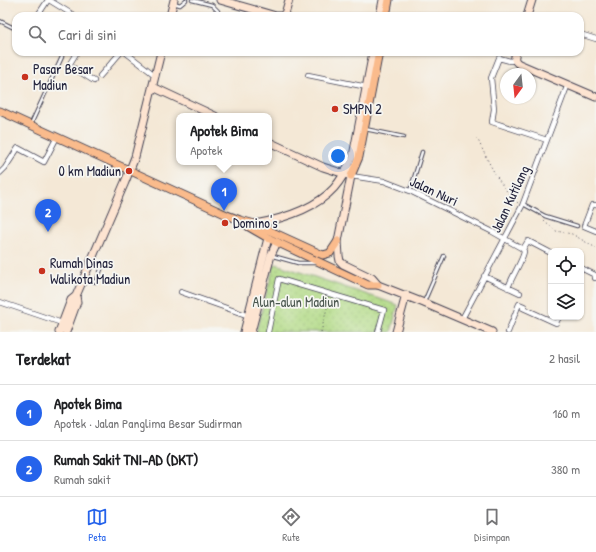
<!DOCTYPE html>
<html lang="id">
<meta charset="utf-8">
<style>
body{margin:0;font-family:"Patrick Hand",sans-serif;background:#f6f6f6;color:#202124}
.controls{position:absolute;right:12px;bottom:12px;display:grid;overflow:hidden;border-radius:8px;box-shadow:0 1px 3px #0004}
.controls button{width:36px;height:36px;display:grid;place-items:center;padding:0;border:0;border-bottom:1px solid #e0e0e0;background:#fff;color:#202124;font:20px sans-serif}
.compass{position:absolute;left:500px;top:68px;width:36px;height:36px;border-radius:50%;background:#fff;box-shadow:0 1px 3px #0004;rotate:195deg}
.you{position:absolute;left:338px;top:156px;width:14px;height:14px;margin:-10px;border:3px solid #fff;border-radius:50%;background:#1a73e8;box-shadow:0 0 0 6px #1a73e833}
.badge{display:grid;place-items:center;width:26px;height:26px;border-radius:50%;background:#2563eb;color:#fff;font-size:13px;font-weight:700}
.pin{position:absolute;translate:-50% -33px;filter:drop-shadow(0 1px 2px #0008)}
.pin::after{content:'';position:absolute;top:21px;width:14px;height:12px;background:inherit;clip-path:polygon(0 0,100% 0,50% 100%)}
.popup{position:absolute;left:176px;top:113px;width:96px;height:52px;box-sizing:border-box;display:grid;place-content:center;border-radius:8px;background:#fff;filter:drop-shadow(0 1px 3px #0005);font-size:13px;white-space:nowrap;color:#757577}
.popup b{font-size:15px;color:#202124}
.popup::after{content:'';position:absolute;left:50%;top:100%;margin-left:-8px;border:8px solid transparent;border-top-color:#fff}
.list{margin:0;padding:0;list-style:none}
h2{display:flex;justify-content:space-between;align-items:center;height:52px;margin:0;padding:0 16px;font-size:17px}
h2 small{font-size:13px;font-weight:400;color:#757577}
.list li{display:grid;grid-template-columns:26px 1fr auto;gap:12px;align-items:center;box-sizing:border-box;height:56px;padding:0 16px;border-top:1px solid #e0e0e0}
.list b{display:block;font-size:15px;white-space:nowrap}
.list p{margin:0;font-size:13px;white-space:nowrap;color:#757577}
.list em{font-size:13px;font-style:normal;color:#757577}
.icon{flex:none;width:22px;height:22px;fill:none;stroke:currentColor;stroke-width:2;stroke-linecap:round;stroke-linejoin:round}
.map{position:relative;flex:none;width:596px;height:332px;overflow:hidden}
.search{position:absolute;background:#fff;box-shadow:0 1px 3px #0004;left:12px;right:12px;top:12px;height:44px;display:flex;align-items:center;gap:10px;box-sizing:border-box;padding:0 14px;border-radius:12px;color:#757577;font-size:15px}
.sheet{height:164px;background:#fff}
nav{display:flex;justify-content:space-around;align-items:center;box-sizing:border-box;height:56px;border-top:1px solid #e0e0e0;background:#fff;font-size:11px;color:#757577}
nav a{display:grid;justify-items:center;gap:2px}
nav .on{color:#2563eb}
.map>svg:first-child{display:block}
</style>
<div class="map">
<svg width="596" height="332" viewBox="0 0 596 332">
<defs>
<pattern id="park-dots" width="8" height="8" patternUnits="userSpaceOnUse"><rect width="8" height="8" fill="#b1da84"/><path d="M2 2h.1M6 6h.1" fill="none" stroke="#98bb73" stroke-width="1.8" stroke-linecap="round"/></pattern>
</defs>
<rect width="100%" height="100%" fill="#f6f6f2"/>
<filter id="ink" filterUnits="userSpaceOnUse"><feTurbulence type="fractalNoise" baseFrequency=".025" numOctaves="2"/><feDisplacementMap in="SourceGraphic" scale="8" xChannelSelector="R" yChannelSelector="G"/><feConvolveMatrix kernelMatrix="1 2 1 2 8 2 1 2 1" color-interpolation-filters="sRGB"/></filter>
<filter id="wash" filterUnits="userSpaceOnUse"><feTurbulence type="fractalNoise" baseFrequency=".012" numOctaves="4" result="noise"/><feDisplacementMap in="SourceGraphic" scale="16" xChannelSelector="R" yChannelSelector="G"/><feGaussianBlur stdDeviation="0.9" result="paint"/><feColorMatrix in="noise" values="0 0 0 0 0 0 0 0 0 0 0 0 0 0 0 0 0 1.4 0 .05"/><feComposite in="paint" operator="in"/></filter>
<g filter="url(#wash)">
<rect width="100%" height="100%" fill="#f4e8d6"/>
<path fill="url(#park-dots)" stroke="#6a7e60" d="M 276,264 L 398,305 L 391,332 L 256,332 L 274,265 Z"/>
</g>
<g filter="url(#ink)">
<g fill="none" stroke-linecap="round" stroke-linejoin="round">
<g stroke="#424052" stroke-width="4.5">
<path id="lane" d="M 192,0 L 212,5 L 218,11 L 217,16
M 174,3 L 180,5 L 186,0
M 0,21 L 16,29
M 31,124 L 62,57 L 62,52
M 365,129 L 404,137
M 410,191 L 422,152
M 523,204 L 545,216 L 577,226
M 273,256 L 298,263 L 315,263
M 84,279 L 96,282 L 102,267 L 92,263
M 424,302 L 444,256"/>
</g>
<g stroke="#424052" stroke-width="6">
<path id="street" d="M 49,0 L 75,16
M 38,15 L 48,0
M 580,34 L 596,39
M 77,52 L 69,65 L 94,81
M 125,52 L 156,76
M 515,60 L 510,61 L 499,58 L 491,78 L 494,109 L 492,122 L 547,140
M 308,75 L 367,87
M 100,76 L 121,52
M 0,173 L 5,168 L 18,148 L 44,162 L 57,137
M 351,176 L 384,181 L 410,191 L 491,231 L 521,248 L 524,251 C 524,258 511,278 508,288
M 596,205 L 592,205 L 584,226 L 596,231
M 523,249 L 528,241 L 551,253
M 581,268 L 595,275 L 595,278 L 596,278
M 484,276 L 520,293
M 181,292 L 249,316
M 0,302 L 62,323
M 462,319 L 522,206 L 568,84
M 268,332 L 279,279 L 384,310 L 378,332
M 508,332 L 519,304 L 524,306 L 523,308 L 556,323 L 559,317"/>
</g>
<g stroke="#424052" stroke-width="9">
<path id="secondary" d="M 220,0 L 276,16 L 281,16 L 285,14 L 289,0
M 170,16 L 174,0
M 380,16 L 383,0
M 527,16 L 532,0
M 373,52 L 353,156 L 351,176 L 338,241 L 339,256 L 340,261 L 343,264 L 372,278 L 378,285 L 424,303 L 492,332
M 516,52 C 514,58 514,61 519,64 L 596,97
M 153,87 L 215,116
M 269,142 L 323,167 L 348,175
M 255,224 C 282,219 315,209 334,188 C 341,180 346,171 350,161
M 59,332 L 71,300 L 76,296 L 125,182 L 135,157 L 161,52
M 66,332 L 77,302 L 76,296
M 244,332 L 268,238
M 251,332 L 271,255 L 277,242
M 396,332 L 406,295"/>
</g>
<g stroke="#424052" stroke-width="9">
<path id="primary" d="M 386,16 L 389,0
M 0,111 L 227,215 L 240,220 L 255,224 L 323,255 L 330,253 L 338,241
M 351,176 L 359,157 L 379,52
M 242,222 L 249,227 L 268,238 L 368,285 L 378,285"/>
</g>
<path stroke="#424052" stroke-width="1" stroke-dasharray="1 3" stroke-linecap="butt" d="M 477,138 C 488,161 499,186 518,203
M 544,220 L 556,231 L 572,234 L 596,248
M 321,332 L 329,300"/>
<use href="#lane" stroke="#fff" stroke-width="2.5"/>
<use href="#street" stroke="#fff" stroke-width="4.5"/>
<use href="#secondary" stroke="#fde4d1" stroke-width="7"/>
<use href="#primary" stroke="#fabb8c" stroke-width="7"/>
</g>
</g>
<g fill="#c8321e" stroke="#f6f6f2" stroke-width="1.5">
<circle cx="25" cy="77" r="4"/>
<circle cx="335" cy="109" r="4"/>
<circle cx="129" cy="171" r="4"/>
<circle cx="225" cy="223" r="4"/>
<circle cx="42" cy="271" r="4"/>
</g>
<g text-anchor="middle" stroke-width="3.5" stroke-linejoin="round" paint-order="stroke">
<g font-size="14" fill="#22223b" stroke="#f6f6f2" text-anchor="start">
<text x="33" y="74">Pasar Besar<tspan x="33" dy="16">Madiun</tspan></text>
<text x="343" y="114">SMPN 2</text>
<text x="121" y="176" text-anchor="end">0 km Madiun</text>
<text x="233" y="228">Domino's</text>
<text x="50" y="268">Rumah Dinas<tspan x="50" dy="16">Walikota Madiun</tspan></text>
</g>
<g font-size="14" fill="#22223b" stroke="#f6f6f2">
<text transform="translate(434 191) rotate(25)" y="5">Jalan Nuri</text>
<text transform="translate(510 199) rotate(-65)" y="5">Jalan Kutilang</text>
</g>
<g font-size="14" fill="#4d5951" stroke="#f6f6f2">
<text x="296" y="307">Alun-alun Madiun</text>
</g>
</g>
</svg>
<div class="controls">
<button><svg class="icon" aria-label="locate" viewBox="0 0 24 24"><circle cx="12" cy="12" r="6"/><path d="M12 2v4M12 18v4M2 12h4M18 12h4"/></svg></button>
<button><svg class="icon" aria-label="layers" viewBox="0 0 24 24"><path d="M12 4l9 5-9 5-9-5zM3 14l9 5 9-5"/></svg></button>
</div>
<svg class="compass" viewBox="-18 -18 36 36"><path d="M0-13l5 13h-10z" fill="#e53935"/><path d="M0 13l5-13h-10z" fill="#757577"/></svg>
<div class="you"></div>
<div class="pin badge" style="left:224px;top:211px">1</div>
<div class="popup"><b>Apotek Bima</b>Apotek</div>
<div class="pin badge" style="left:48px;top:232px">2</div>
<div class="search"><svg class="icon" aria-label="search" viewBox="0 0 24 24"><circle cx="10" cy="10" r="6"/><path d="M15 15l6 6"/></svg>Cari di sini</div>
</div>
<section class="sheet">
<h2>Terdekat<small>2 hasil</small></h2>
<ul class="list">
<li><span class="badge">1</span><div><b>Apotek Bima</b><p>Apotek · Jalan Panglima Besar Sudirman</p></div><em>160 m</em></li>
<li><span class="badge">2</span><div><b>Rumah Sakit TNI-AD (DKT)</b><p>Rumah sakit</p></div><em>380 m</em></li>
</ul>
</section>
<nav>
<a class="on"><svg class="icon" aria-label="map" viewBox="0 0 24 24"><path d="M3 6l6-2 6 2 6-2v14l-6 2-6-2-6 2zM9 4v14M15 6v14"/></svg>Peta</a>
<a><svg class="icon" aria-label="directions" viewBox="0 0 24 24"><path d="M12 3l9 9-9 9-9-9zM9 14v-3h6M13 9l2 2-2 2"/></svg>Rute</a>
<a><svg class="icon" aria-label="saved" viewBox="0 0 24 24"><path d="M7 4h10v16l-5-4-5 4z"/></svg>Disimpan</a>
</nav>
